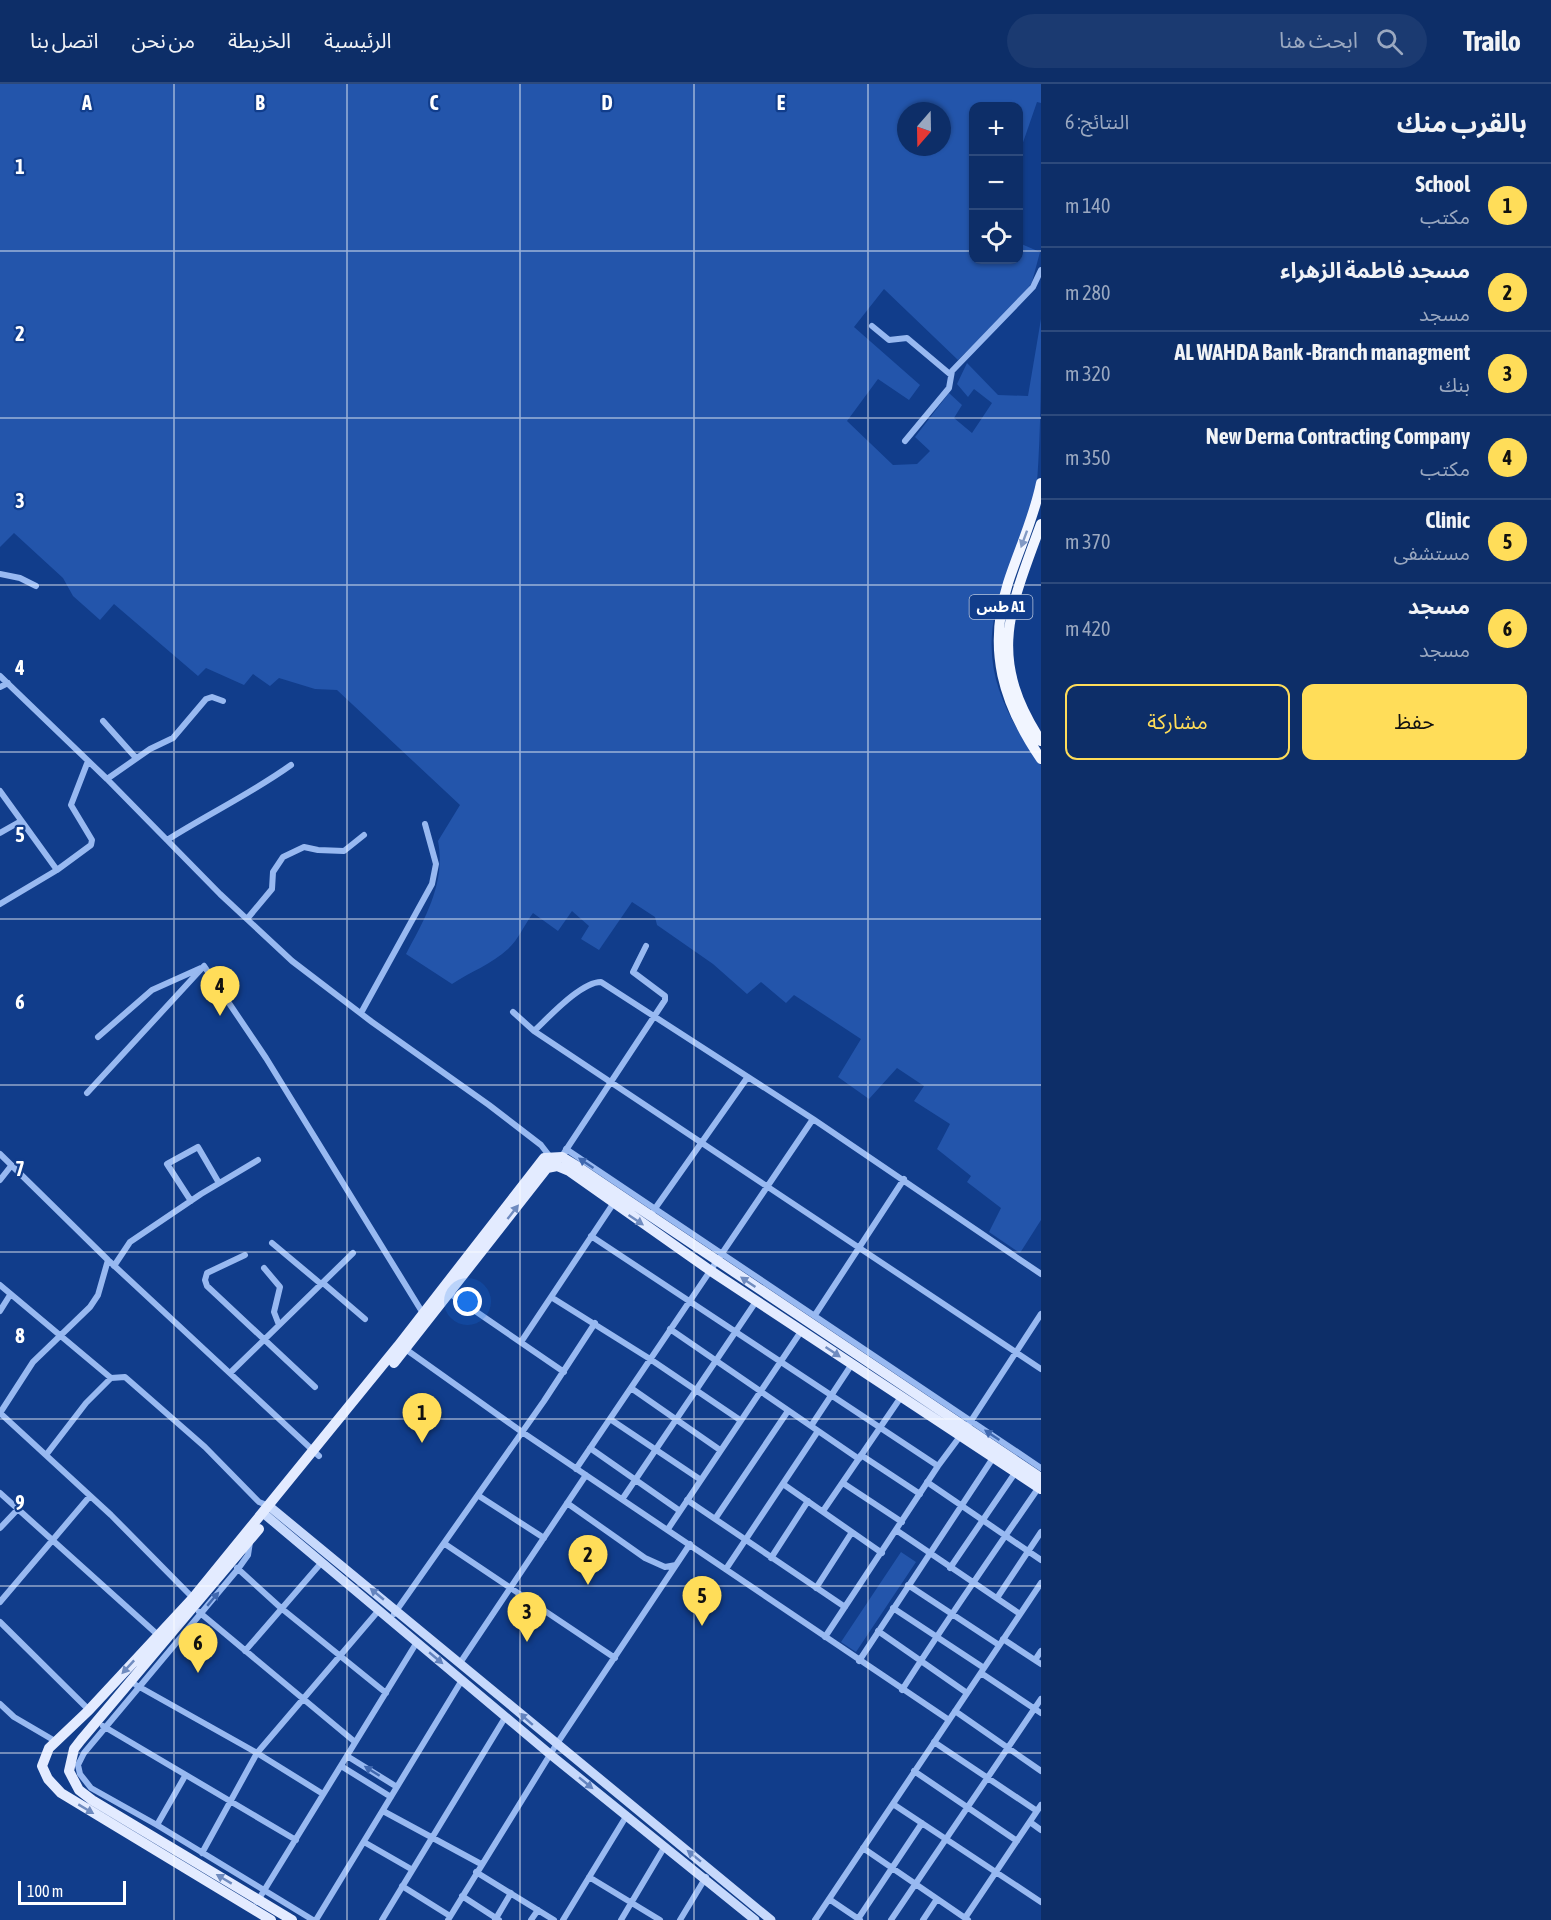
<!DOCTYPE html>
<html lang="ar">
<meta charset="utf-8">
<style>
body{margin:0;font-family:"Asap Condensed","Noto Sans Arabic",sans-serif;background:#1b3a71;color:#f1f3f6;direction:rtl}
.controls{position:absolute;right:18px;top:18px;display:grid;overflow:hidden;border-radius:12px;box-shadow:0 2px 4px #0004}
.controls button{width:54px;height:54px;display:grid;place-items:center;padding:0;border:0;border-bottom:2px solid #2d4a7c;background:#0d2e68;color:#f1f3f6;font:30px sans-serif}
.compass{position:absolute;left:897px;top:18px;width:54px;height:54px;border-radius:50%;background:#0d2e68;box-shadow:0 2px 4px #0004;rotate:200deg}
.scale{position:absolute;left:18px;bottom:15px;width:108px;box-sizing:border-box;padding-left:6px;border:3px solid #fff;border-top:0;font-size:16px;line-height:21px;white-space:nowrap;color:#fff;-webkit-text-stroke:4px #113d8b;paint-order:stroke}
.you{position:absolute;left:468px;top:1218px;width:21px;height:21px;margin:-15px;border:4px solid #fff;border-radius:50%;background:#1a73e8;box-shadow:0 0 0 9px #1a73e833}
.badge{display:grid;place-items:center;width:39px;height:39px;border-radius:50%;background:#ffdd59;color:#111;font-size:20px;font-weight:700}
.pin{position:absolute;translate:-50% -50px;filter:drop-shadow(0 2px 3px #0008)}
.pin::after{content:'';position:absolute;top:32px;width:21px;height:18px;background:inherit;clip-path:polygon(0 0,100% 0,50% 100%)}
.list{margin:0;padding:0;list-style:none}
h2{display:flex;justify-content:space-between;align-items:center;height:78px;margin:0;padding:0 24px;font-size:26px}
h2 small{font-size:20px;font-weight:400;color:#9aa8c0}
.list li{display:grid;grid-template-columns:39px 1fr auto;gap:18px;align-items:center;box-sizing:border-box;height:84px;padding:0 24px;border-top:2px solid #2d4a7c}
.list b{display:block;font-size:22px;white-space:nowrap}
.list p{margin:0;font-size:20px;white-space:nowrap;color:#9aa8c0}
.list em{font-size:20px;font-style:normal;color:#9aa8c0}
.actions{display:flex;gap:12px;padding:18px 24px}
.actions a{flex:1;padding:14px 0;border:2px solid #ffdd59;border-radius:12px;text-align:center;font-size:21px;color:#ffdd59}
.actions .main{background:#ffdd59;color:#111}
.icon{flex:none;width:33px;height:33px;fill:none;stroke:currentColor;stroke-width:2;stroke-linecap:round;stroke-linejoin:round}
.map{position:relative;flex:none;width:1041px;height:1836px;overflow:hidden;direction:ltr}
header{display:flex;align-items:center;gap:36px;box-sizing:border-box;height:84px;padding:0 30px;background:#0d2e68;border-bottom:2px solid #2d4a7c}
header strong{font-size:28px}
nav{display:flex;gap:33px;margin-inline-start:auto;font-size:21px}
.search{width:420px;height:54px;background:#1b3a71;display:flex;align-items:center;gap:15px;box-sizing:border-box;padding:0 21px;border-radius:33px;color:#9aa8c0;font-size:22px}
main{display:flex}
aside{flex:1;background:#0d2e68}
.map>svg:first-child{display:block}
</style>
<header>
<strong>Trailo</strong>
<div class="search"><svg class="icon" aria-label="search" viewBox="0 0 24 24"><circle cx="10" cy="10" r="6"/><path d="M15 15l6 6"/></svg>ابحث هنا</div>
<nav><a>الرئيسية</a><a>الخريطة</a><a>من نحن</a><a>اتصل بنا</a></nav>
</header>
<main>
<aside>
<h2>بالقرب منك<small>النتائج: 6</small></h2>
<ul class="list">
<li><span class="badge">1</span><div><b>School</b><p>مكتب</p></div><em>140 m</em></li>
<li><span class="badge">2</span><div><b>مسجد فاطمة الزهراء</b><p>مسجد</p></div><em>280 m</em></li>
<li><span class="badge">3</span><div><b>AL WAHDA Bank -Branch managment</b><p>بنك</p></div><em>320 m</em></li>
<li><span class="badge">4</span><div><b>New Derna Contracting Company</b><p>مكتب</p></div><em>350 m</em></li>
<li><span class="badge">5</span><div><b>Clinic</b><p>مستشفى</p></div><em>370 m</em></li>
<li><span class="badge">6</span><div><b>مسجد</b><p>مسجد</p></div><em>420 m</em></li>
</ul>
<div class="actions"><a class="main">حفظ</a><a>مشاركة</a></div>
</aside>
<div class="map">
<svg width="1041" height="1836" viewBox="0 0 1041 1836">
<rect width="100%" height="100%" fill="#113d8b"/>
<path fill="#2355ab" fill-rule="evenodd" d="M 0,0 L 1041,0 L 1041,19 L 1037,18 L 1019,70 L 1018,22 L 974,22 L 974,176 L 1018,176 L 1019,159 L 1040,168 L 1032,198 L 1023,212 L 958,276 L 884,205 L 854,243 L 920,301 L 909,316 L 878,295 L 847,337 L 893,381 L 917,380 L 930,367 L 915,353 L 949,309 L 962,321 L 954,334 L 972,349 L 992,319 L 974,305 L 968,313 L 957,300 L 967,279 L 998,311 L 1028,312 L 1041,235 C 1041,289 1041,345 1037,399 C 1035,419 1024,441 1018,460 C 1011,481 1001,503 996,525 C 981,587 1006,632 1041,681 L 1041,1136 L 1020,1169 L 989,1148 L 1001,1124 L 967,1098 L 971,1092 L 937,1065 L 950,1040 L 914,1017 L 924,1002 L 897,984 L 869,1015 L 838,993 L 861,955 L 794,911 L 786,919 L 761,898 L 747,910 L 713,880 L 657,841 L 655,833 L 632,818 L 599,866 L 581,855 L 589,842 L 572,827 L 558,847 L 533,829 C 525,840 518,856 508,865 C 492,880 470,888 452,900 L 406,870 C 425,834 446,799 438,757 L 460,721 L 337,606 L 315,605 L 279,594 L 270,602 L 253,590 L 244,601 L 206,584 L 198,592 L 114,520 L 100,536 L 73,512 L 63,494 L 14,449 L 0,463 ZM 906,27 L 942,27 L 942,63 L 906,63 Z
M 901,1468 L 916,1478 L 856,1568 L 841,1558 Z"/>
<g fill="none" stroke-linecap="round" stroke-linejoin="round">
<path stroke="#98b9f1" stroke-width="6" d="M 872,242 L 889,256 L 907,254 L 951,291
M 905,357 L 949,304 L 952,287 L 1033,203 L 1041,186
M 0,490 L 20,494 L 36,502
M 0,592 L 107,695 L 220,810 L 292,877 L 372,938 L 489,1021 L 541,1061 L 551,1074
M 0,603 L 8,599
M 103,637 L 136,674
M 107,695 L 150,665 L 173,654 L 206,615 L 212,613 L 223,617
M 0,707 L 57,786
M 0,749 L 21,737
M 167,756 C 208,730 252,709 291,681
M 0,820 L 57,786 L 91,761 L 92,756 L 71,721 L 88,677
M 247,835 L 272,805 L 273,788 L 283,773 L 304,763 L 318,766 L 344,767 L 364,751
M 204,882 L 266,974 L 424,1231
M 513,928 L 534,947 L 1041,1285
M 361,929 L 432,800 L 436,780 L 425,740
M 534,947 C 549,933 581,898 601,898 L 813,1035 L 1041,1190
M 98,953 L 152,906 L 201,884
M 87,1009 L 204,882
M 566,1065 L 1041,1384
M 564,1069 L 665,916 L 665,912 L 633,888 L 646,862
M 0,1070 L 108,1176 L 319,1372
M 0,1096 L 11,1082
M 191,1117 L 167,1080 L 198,1063 L 219,1099
M 654,1126 L 747,994
M 591,1152 L 938,1382
M 272,1159 L 321,1200
M 245,1171 L 207,1189 L 205,1196 L 207,1202 L 315,1303
M 114,1182 L 130,1158 L 201,1110 L 258,1076
M 264,1184 L 280,1203 L 274,1228 L 279,1241
M 323,1199 L 365,1235
M 0,1201 L 111,1294 L 125,1293 L 205,1363 L 259,1418 L 269,1422
M 449,1209 L 564,1288
M 551,1213 L 650,1275 L 740,1336
M 0,1227 L 10,1211
M 815,1231 L 904,1095
M 670,1245 L 859,1375
M 521,1258 L 613,1120
M 404,1264 L 522,1348 L 949,1636
M 230,1289 L 353,1169
M 631,1304 L 720,1366
M 0,1329 L 111,1431 L 193,1514
M 0,1329 L 33,1278 L 90,1223 L 98,1211 L 108,1176
M 610,1335 L 701,1396
M 969,1340 L 1041,1230
M 811,1342 L 852,1280
M 590,1364 L 680,1427
M 46,1371 L 86,1319 L 111,1294
M 861,1371 L 920,1410
M 576,1385 L 813,1035
M 927,1398 L 1041,1476
M 843,1399 L 902,1438
M 783,1400 L 882,1469
M 0,1409 L 158,1551
M 479,1412 L 544,1454
M 623,1414 L 757,1216
M 687,1416 L 845,1523
M 567,1419 L 645,1474 L 665,1483 L 676,1481
M 823,1427 L 901,1313
M 715,1435 L 788,1327
M 0,1444 L 18,1425
M 668,1445 L 802,1246
M 896,1446 L 1020,1530
M 250,1458 L 248,1471 L 238,1485 L 84,1669 L 78,1681 L 80,1690 L 91,1704 L 157,1741 L 313,1836
M 445,1460 L 615,1574
M 771,1474 L 808,1417
M 237,1484 L 281,1524 L 386,1609
M 950,1484 L 1015,1389
M 726,1485 L 818,1347
M 908,1501 L 999,1561
M 816,1504 L 852,1448
M 997,1514 L 1041,1448
M 0,1518 L 90,1412
M 893,1524 L 984,1584
M 199,1528 L 355,1658
M 394,1530 L 544,1317 L 595,1239
M 0,1538 L 89,1626
M 878,1547 L 967,1609
M 825,1553 L 938,1382 L 961,1351
M 1003,1555 L 1041,1580
M 245,1567 L 322,1478
M 1035,1576 L 1041,1567
M 859,1577 L 993,1374
M 460,1579 L 586,1391
M 981,1589 L 1041,1629
M 136,1601 L 257,1669 L 323,1710
M 902,1606 C 946,1537 993,1470 1039,1403
M 0,1620 L 14,1633 L 55,1657
M 955,1627 L 1041,1687
M 103,1642 L 296,1756
M 934,1658 L 1037,1727
M 347,1672 L 397,1703
M 341,1682 L 391,1713
M 914,1687 L 1017,1757
M 893,1720 L 1041,1818
M 383,1727 L 481,1780
M 1030,1738 L 1041,1746
M 157,1741 L 185,1692
M 364,1758 L 411,1785
M 863,1764 L 968,1836
M 202,1769 L 257,1669 L 379,1526
M 476,1788 L 554,1836
M 589,1793 L 660,1836
M 402,1802 L 450,1832
M 462,1812 L 499,1836
M 829,1815 L 860,1836
M 257,1818 L 417,1558
M 965,1834 L 1041,1721
M 858,1835 L 922,1739
M 316,1836 L 462,1596
M 382,1836 L 506,1632
M 448,1836 L 556,1661 L 690,1460
M 495,1836 L 511,1809
M 531,1836 L 538,1826
M 563,1836 L 627,1731
M 621,1836 L 665,1762
M 680,1836 L 706,1793
M 815,1836 L 1041,1499
M 891,1836 L 1041,1615
M 923,1836 L 937,1815"/>
<path stroke="#c7d9fc" stroke-width="9" d="M 269,1422 L 771,1836
M 263,1429 L 551,1671 L 755,1836"/>
<path stroke="#e3ebff" stroke-width="10" d="M 394,1279 L 547,1084 L 557,1082 L 569,1087 L 711,1187 L 1041,1405
M 259,1445 L 81,1656 L 74,1665 L 69,1687 L 79,1706 L 92,1716 L 292,1836
M 271,1836 L 61,1709 L 48,1695 L 42,1682 L 49,1664 L 89,1626 L 193,1514 L 398,1262 L 544,1074 L 562,1073 L 575,1081 L 1041,1394"/>
<path stroke="#f1f5ff" stroke-width="10" d="M 1041,399 C 1034,434 1019,465 1008,499 C 987,566 1003,619 1041,675
M 1041,440 C 1010,525 986,573 1041,657"/>
</g>
<defs><path id="oneway-solid" d="M-6-.8H1V-3.2L6.5 0L1 3.2V.8H-6Z" transform="scale(1.5)"/></defs>
<use fill="#8199c5" href="#oneway-solid" transform="translate(1024 455) rotate(110)"/>
<g fill="#4068af">
<use href="#oneway-solid" transform="translate(586 1079) rotate(-146)"/>
<use href="#oneway-solid" transform="translate(992 1351) rotate(-146)"/>
<use href="#oneway-solid" transform="translate(213 1515) rotate(-50)"/>
<use href="#oneway-solid" transform="translate(372 1687) rotate(-148)"/>
</g>
<g fill="#6f8bbf">
<use href="#oneway-solid" transform="translate(513 1128) rotate(-52)"/>
<use href="#oneway-solid" transform="translate(636 1136) rotate(34)"/>
<use href="#oneway-solid" transform="translate(748 1198) rotate(-146)"/>
<use href="#oneway-solid" transform="translate(833 1268) rotate(34)"/>
<use href="#oneway-solid" transform="translate(128 1583) rotate(133)"/>
<use href="#oneway-solid" transform="translate(86 1725) rotate(31)"/>
<use href="#oneway-solid" transform="translate(224 1795) rotate(-149)"/>
</g>
<g fill="#6383be">
<use href="#oneway-solid" transform="translate(377 1510) rotate(-140)"/>
<use href="#oneway-solid" transform="translate(436 1574) rotate(40)"/>
<use href="#oneway-solid" transform="translate(526 1635) rotate(-139)"/>
<use href="#oneway-solid" transform="translate(586 1699) rotate(39)"/>
<use href="#oneway-solid" transform="translate(694 1772) rotate(-141)"/>
</g>
<path fill="none" stroke="#fff" stroke-width="1.5" stroke-opacity="0.55" d="M 174,0 L 174,1836M 347,0 L 347,1836M 520,0 L 520,1836M 694,0 L 694,1836M 868,0 L 868,1836M 0,167 L 974,167M 1018,167 L 1041,167M 0,334 L 1041,334M 0,501 L 1041,501M 0,668 L 1041,668M 0,835 L 1041,835M 0,1001 L 1041,1001M 0,1168 L 1041,1168M 0,1335 L 1041,1335M 0,1502 L 1041,1502M 0,1669 L 1041,1669"/>
<g text-anchor="middle" stroke-width="4.5" stroke-linejoin="round" paint-order="stroke">
<rect fill="#113d8b" stroke="#b8c5dc" stroke-width="1.5" x="969.5" y="511" width="63" height="24" rx="4.5"/>
<g font-size="15" font-weight="bold" fill="#fff">
<text x="1001" y="528">طس A1</text>
</g>
</g>
<g font-size="20" text-anchor="middle" font-weight="bold" fill="#fff" stroke="#113d8b" stroke-width="4.5" stroke-linejoin="round" paint-order="stroke">
<text x="87" y="26">A</text>
<text x="260" y="26">B</text>
<text x="434" y="26">C</text>
<text x="607" y="26">D</text>
<text x="781" y="26">E</text>
<text x="20" y="90">1</text>
<text x="20" y="257">2</text>
<text x="20" y="424">3</text>
<text x="20" y="591">4</text>
<text x="20" y="758">5</text>
<text x="20" y="925">6</text>
<text x="20" y="1092">7</text>
<text x="20" y="1259">8</text>
<text x="20" y="1426">9</text>
</g>
</svg>
<div class="controls">
<button>+</button>
<button>−</button>
<button><svg class="icon" aria-label="locate" viewBox="0 0 24 24"><circle cx="12" cy="12" r="6"/><path d="M12 2v4M12 18v4M2 12h4M18 12h4"/></svg></button>
</div>
<svg class="compass" viewBox="-18 -18 36 36"><path d="M0-13l5 13h-10z" fill="#e53935"/><path d="M0 13l5-13h-10z" fill="#9aa8c0"/></svg>
<div class="scale">100 m</div>
<div class="you"></div>
<div class="pin badge" style="left:422px;top:1359px">1</div>
<div class="pin badge" style="left:588px;top:1501px">2</div>
<div class="pin badge" style="left:527px;top:1558px">3</div>
<div class="pin badge" style="left:220px;top:932px">4</div>
<div class="pin badge" style="left:702px;top:1542px">5</div>
<div class="pin badge" style="left:198px;top:1589px">6</div>
</div>
</main>
